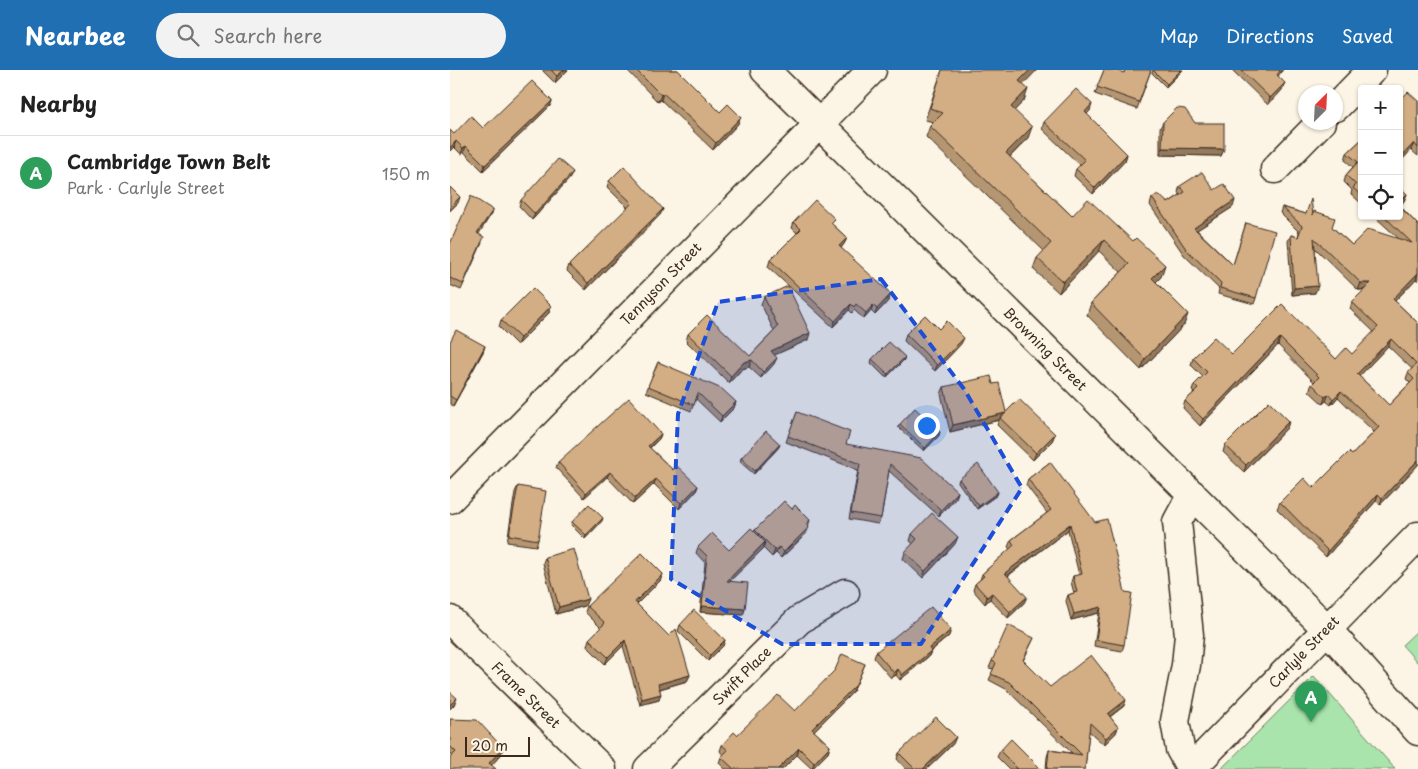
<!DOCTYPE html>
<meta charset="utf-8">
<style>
body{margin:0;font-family:"Playpen Sans",sans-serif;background:#f2f2f2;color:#222}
.controls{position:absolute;right:15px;top:15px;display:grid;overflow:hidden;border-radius:5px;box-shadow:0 1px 4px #0004}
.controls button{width:45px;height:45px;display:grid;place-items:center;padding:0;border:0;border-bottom:1px solid #e0e0e0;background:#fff;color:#222;font:25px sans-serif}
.compass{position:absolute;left:848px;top:15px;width:45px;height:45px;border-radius:50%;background:#fff;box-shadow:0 1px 4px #0004;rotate:24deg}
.scale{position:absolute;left:15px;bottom:12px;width:65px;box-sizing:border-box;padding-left:5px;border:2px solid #3b2a1e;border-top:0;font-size:14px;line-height:18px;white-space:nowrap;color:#3b2a1e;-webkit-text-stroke:4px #fcf5e5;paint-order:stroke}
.you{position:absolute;left:476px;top:355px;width:18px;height:18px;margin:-12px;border:4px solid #fff;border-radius:50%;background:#1a73e8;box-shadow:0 0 0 8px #1a73e833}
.badge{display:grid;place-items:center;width:32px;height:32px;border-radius:50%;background:#1f6fb2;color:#fff;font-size:16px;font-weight:700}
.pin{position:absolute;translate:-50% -41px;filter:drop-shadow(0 1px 2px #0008)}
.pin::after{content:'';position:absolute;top:26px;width:18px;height:15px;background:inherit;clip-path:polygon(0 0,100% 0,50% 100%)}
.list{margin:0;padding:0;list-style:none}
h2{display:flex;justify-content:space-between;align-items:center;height:65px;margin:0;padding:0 20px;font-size:21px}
h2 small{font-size:16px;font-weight:400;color:#767676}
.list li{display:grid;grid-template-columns:32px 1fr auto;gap:15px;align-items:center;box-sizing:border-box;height:75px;padding:0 20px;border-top:1px solid #e0e0e0}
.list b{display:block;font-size:19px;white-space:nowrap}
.list p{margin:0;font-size:16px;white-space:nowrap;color:#767676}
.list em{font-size:16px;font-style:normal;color:#767676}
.icon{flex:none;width:28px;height:28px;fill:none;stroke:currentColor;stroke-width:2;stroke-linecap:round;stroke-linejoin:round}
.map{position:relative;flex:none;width:968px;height:699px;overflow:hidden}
header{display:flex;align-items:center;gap:30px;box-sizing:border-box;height:70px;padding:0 25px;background:#1f6fb2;color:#fff}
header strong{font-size:24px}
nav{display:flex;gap:28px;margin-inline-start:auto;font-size:18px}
.search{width:350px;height:45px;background:#f2f2f2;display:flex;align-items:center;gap:12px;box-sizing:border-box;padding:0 18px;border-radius:28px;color:#767676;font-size:19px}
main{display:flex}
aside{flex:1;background:#fff}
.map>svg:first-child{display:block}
</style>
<header>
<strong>Nearbee</strong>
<div class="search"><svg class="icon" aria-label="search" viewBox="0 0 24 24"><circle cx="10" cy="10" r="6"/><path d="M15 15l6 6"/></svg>Search here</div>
<nav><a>Map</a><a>Directions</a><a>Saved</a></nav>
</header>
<main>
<aside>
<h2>Nearby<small></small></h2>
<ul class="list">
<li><span class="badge" style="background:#2e9e5b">A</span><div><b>Cambridge Town Belt</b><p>Park · Carlyle Street</p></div><em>150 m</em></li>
</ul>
</aside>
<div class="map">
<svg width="968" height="699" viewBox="0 0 968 699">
<rect width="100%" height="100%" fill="#fcf5e5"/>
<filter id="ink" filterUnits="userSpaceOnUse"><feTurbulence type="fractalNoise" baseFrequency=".02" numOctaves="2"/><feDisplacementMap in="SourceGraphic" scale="10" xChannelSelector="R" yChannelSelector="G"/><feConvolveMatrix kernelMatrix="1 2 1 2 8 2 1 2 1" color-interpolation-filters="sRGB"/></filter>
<g filter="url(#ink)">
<path fill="#a8e4ab" stroke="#728764" d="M 968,560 L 968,593 L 952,575 Z
M 864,606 L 945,699 L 771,699 Z"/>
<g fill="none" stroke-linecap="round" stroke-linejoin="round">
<g stroke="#3b2a1e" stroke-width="31">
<path id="minor" d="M 315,0 L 876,558 L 968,661
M 886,37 L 922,0
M 825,99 L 871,52
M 0,429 L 422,0
M 0,550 L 152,699
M 198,699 L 349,550 L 395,523
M 741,699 L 968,466
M 741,699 L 730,679 L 725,651 L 736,595 L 739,565 L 727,452 L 742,424"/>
</g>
<use href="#minor" stroke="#fcf5e5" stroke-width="28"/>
</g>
<path fill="#b59672" stroke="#3b2a1e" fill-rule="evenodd" d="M 93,0 L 118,0 L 105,13 L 93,1 Z
M 177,0 L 228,0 L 270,42 L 288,54 L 263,80 L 211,30 L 208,32 Z
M 492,0 L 573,15 L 574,31 L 564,40 L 578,68 L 560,87 L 622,146 L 711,207 L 706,212 L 734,255 L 691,300 L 637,245 L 641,233 L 671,202 L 649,181 L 609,223 L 583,199 L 587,188 L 594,181 L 476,67 L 480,56 L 484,52 L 475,50 Z
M 654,0 L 674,3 L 701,0 L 687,39 L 645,24 Z
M 703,0 L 733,0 L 716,17 L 702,3 Z
M 782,0 L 833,0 L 830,3 L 828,7 L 832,20 L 818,35 Z
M 102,31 L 100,36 L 33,101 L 14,82 L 11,84 L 4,77 L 4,64 L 33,58 Z
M 949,31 L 968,31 L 968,86 L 961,80 L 949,93 Z
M 640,41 L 637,44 L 677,84 L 675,91 L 643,124 L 624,106 L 626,99 L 630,95 L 592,59 L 594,52 Z
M 713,52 L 745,53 L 774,79 L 771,86 L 710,85 L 710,58 Z
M 912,69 L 912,134 L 901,124 L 902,120 L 894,112 L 896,105 L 903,97 L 895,90 L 897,83 Z
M 120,108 L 82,150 L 69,136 L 71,130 Z
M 159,111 L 213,139 L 210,145 L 136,220 L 117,201 L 119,195 L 178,138 L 157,117 Z
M 730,116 L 764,120 L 783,137 L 747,160 L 783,195 L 796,153 L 806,228 L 804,234 L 768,224 L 769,219 L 734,185 L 700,135 L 702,128 L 718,133 L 730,125 L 728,122 Z
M 949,117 L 957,124 L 954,131 L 950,136 L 968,155 L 968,211 L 966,209 L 945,231 L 968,253 L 968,395 L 930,435 L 926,431 L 876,487 L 827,439 L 830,432 L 863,418 L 902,385 L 924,362 L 888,327 L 881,335 L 876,331 L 873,334 L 859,321 L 862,314 L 864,312 L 828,275 L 750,356 L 733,338 L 735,331 L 744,323 L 742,321 L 744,315 L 753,307 L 741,295 L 743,288 L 782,284 L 832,234 L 886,289 L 902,284 L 924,262 L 900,239 L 902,232 L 915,220 L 908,220 L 865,178 L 865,223 L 842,225 L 838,171 L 841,165 L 848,167 L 849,162 L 830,143 L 832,137 L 856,144 L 863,145 L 882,157 L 902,175 L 948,168 L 924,146 L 949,146 ZM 938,276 L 962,299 L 958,303 L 956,309 L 960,313 L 939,335 L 909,306 Z
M 43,140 L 40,146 L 28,164 L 32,173 L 11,220 L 0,215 L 0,174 Z
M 344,152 L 383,155 L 397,168 L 394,174 L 391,178 L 439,230 L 425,245 L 421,241 L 414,249 L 404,240 L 402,243 L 399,240 L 383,257 L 318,197 L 320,190 L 347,163 L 342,158 Z
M 314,227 L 358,270 L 324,285 L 324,294 L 311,308 L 299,297 L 292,299 L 279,313 L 236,271 L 238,264 L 300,286 L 324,261 L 311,234 Z
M 101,236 L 99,243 L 67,275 L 49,257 L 51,250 Z
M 489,259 L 511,274 L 485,301 L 454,271 L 456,264 Z
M 0,272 L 35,276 L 33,282 L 3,336 L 0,334 Z
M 422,289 L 454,290 L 436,308 L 421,293 Z
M 208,292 L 286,332 L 284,338 L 270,352 L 246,329 L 241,341 L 196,322 Z
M 543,314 L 556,342 L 605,364 L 602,371 L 583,390 L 547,355 L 549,350 L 500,362 L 491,324 L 494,317 Z
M 347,342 L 396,374 L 508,422 L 506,428 L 489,446 L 439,401 L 431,448 L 428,454 L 399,449 L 408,400 L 336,372 Z
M 839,351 L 837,358 L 794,402 L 773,382 L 775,375 Z
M 450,354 L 489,366 L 474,381 L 448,357 Z
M 211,364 L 209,369 L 200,378 L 223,400 L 248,416 L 246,421 L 229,439 L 204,414 L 183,434 L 157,407 L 134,428 L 106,398 L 108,392 Z
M 329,377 L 304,404 L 290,392 L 291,388 Z
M 600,392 L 674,575 L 672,581 L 644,576 L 649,543 L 621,550 L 616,531 L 618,525 L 624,523 L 621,512 L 623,506 L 629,505 L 618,460 L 558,506 L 574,533 L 558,548 L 540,529 L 535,534 L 523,520 L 525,514 L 530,510 L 532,504 L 560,479 L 558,477 L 561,470 L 597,443 L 576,415 L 578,409 Z
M 509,409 L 548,422 L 547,425 L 527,439 L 508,412 Z
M 68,416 L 88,470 L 86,476 L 57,472 L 65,422 Z
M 342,439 L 360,450 L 356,464 L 331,488 L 326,483 L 322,487 L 313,478 L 280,511 L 295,539 L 293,545 L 250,542 L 255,493 L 246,483 L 248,477 L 279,480 L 305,460 Z
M 152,451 L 135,469 L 121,455 L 122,452 Z
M 462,464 L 505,474 L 473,508 L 453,489 L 455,482 L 463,474 L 460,471 Z
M 95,487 L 135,536 L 106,544 L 93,493 Z
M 213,504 L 210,511 L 187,534 L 240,605 L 237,611 L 210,619 L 209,630 L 190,635 L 173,576 L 155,594 L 137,576 L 139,569 L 151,558 L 135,542 L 137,536 Z
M 230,555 L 275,570 L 273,576 L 258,591 L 228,561 Z
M 499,566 L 481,581 L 479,586 L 450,610 L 446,605 L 441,608 L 424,588 L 426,582 Z
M 584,568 L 573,591 L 600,617 L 674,636 L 660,647 L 668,657 L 666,663 L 654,675 L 639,661 L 635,699 L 596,699 L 597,687 L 599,680 L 622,683 L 556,619 L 539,610 L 544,599 L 539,598 L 542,591 Z
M 415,594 L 403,622 L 364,661 L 380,676 L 378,683 L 362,699 L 347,685 L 333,699 L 275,699 L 269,693 L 271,687 L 273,685 L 270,681 L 272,675 L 287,665 L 345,641 Z
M 0,649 L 51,685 L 41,695 L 2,686 L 0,685 Z
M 503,674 L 477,699 L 456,699 L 447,689 L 449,683 Z
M 550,681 L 591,699 L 559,699 L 547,687 Z"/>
<path fill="#947a5d" stroke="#3b2a1e" d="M 114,0 L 118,0 L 105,13 L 107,6 Z
M 580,0 L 587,0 L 565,23 L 569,11 Z
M 731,0 L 733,0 L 716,17 L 717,14 Z
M 835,13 L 832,20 L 818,35 L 820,28 Z
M 578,19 L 574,31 L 557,48 L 561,37 Z
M 213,23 L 211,30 L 208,32 L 211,25 Z
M 102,31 L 100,36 L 33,101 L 35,95 Z
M 642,34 L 640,41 L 632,49 L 635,42 Z
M 291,47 L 288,54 L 263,80 L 266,73 Z
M 582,57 L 578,68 L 552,95 L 556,83 Z
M 6,71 L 4,77 L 0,81 L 0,78 Z
M 964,73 L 961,80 L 949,93 L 949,89 Z
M 16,76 L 14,82 L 11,84 L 13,78 Z
M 712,78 L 774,79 L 771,86 L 710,85 Z
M 677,84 L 675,91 L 643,124 L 645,118 Z
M 123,102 L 120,108 L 82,150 L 85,144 Z
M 957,124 L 954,131 L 949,136 L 949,132 Z
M 10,127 L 8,133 L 0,141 L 0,137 Z
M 785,130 L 783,137 L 741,164 L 744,158 Z
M 213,139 L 210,145 L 136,220 L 138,213 Z
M 43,140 L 40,146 L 25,170 L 27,163 Z
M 397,168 L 394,174 L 387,182 L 389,176 Z
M 654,170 L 649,181 L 609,223 L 613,212 Z
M 715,195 L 711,207 L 698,220 L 702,208 Z
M 968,203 L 966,209 L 940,236 L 943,229 Z
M 911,213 L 921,213 L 919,219 L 908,220 Z
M 868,216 L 865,223 L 842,225 L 844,218 Z
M 441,224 L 439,230 L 425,245 L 427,239 Z
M 401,234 L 399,240 L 383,257 L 385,251 Z
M 423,235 L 421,241 L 414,249 L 416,243 Z
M 101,236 L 99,243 L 67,275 L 70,268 Z
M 738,244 L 734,255 L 691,300 L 695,289 Z
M 360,263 L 358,270 L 318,288 L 321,281 Z
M 514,268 L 511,274 L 485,301 L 487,295 Z
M 830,268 L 828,275 L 750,356 L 753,349 Z
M 941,269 L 938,276 L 905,311 L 907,304 Z
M 35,276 L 33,282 L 3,336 L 6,330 Z
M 455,287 L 454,290 L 436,308 L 438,304 Z
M 327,288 L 324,294 L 311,308 L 313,302 Z
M 302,290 L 299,297 L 292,299 L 279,313 L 281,306 L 294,292 Z
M 891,321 L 888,327 L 881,335 L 883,329 Z
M 879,324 L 876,331 L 873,334 L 875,327 Z
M 286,332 L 284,338 L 270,352 L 272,346 Z
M 556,343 L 550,348 L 549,350 L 500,362 L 503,355 Z
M 839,351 L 837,358 L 794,402 L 796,395 Z
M 490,362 L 489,366 L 474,381 L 475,378 Z
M 211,364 L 209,369 L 196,381 L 198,376 Z
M 605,364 L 602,371 L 583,390 L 586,383 Z
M 330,374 L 329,377 L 304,404 L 305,401 Z
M 968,390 L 968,395 L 930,435 L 932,428 Z
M 160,402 L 157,407 L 134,428 L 136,423 Z
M 206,409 L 204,414 L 183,434 L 185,428 Z
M 248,416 L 246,421 L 229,439 L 231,433 Z
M 508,422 L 506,428 L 489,446 L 491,440 Z
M 548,422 L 547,425 L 527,439 L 529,436 Z
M 928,424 L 926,431 L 876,487 L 878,481 Z
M 153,448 L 152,451 L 135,469 L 136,465 Z
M 620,454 L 618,460 L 553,509 L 555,503 Z
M 359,457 L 356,464 L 331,488 L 334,482 Z
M 508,467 L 505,474 L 473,508 L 475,501 Z
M 315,472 L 313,479 L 274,517 L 277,511 Z
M 329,477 L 326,483 L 322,487 L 325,480 Z
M 213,504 L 210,511 L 183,538 L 185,532 Z
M 542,523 L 540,529 L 535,534 L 537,527 Z
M 577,527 L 574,533 L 558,548 L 560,542 Z
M 138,529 L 135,536 L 106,544 L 109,537 Z
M 252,536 L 295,539 L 293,545 L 250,542 Z
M 651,537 L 649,543 L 621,550 L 624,544 Z
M 501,560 L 499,566 L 477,584 L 479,578 Z
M 175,570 L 173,576 L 155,594 L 158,587 Z
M 275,570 L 273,576 L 258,591 L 260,585 Z
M 481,581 L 479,586 L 450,610 L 452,605 Z
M 415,594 L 403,622 L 360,665 L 362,659 Z
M 448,599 L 446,605 L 441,608 L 444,603 Z
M 240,605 L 237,611 L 206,620 L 208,614 Z
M 211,624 L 209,630 L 190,635 L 192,629 Z
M 7,628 L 4,635 L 0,639 L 0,635 Z
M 676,630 L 674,636 L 655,650 L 658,644 Z
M 668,657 L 666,663 L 654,675 L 656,668 Z
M 506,667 L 503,674 L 477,699 L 473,699 Z
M 380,676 L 378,683 L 362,699 L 364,693 Z
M 53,678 L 51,685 L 38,699 L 39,693 Z
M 349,678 L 347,685 L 333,699 L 328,699 Z"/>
<path fill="#d3ae85" stroke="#3b2a1e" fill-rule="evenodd" d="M 101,0 L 114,0 L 107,6 Z
M 186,0 L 228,0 L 270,42 L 278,34 L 291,47 L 266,73 L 213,23 L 211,25 Z
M 492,0 L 580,0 L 569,11 L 578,19 L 561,37 L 582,57 L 556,83 L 622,146 L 638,129 L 683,171 L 686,168 L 715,195 L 702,208 L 738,244 L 695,289 L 641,233 L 679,194 L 654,170 L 613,212 L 587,188 L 601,173 L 480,56 L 493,43 L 480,38 Z
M 654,0 L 667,0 L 674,3 L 675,0 L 701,0 L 689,32 L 647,17 Z
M 703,0 L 731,0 L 717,14 Z
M 791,0 L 829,0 L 830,1 L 827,5 L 835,13 L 820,28 Z
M 82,11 L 102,31 L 35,95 L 16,76 L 13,78 L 6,71 L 0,78 L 0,60 L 4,64 L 21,46 L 33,58 Z
M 626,19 L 642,34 L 635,42 L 677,84 L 645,118 L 626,99 L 635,90 L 594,52 Z
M 958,22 L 968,31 L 968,78 L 964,73 L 949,89 L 949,31 Z
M 727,38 L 735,39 L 745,53 L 774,53 L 774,79 L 712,78 L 713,52 Z
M 912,69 L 912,126 L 903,118 L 906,115 L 896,105 L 908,92 L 897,83 Z
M 108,89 L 123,102 L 85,144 L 71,130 Z
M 174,96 L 213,139 L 138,213 L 119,195 L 182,133 L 159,111 Z
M 752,102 L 764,120 L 774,114 L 785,130 L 744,158 L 783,195 L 796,153 L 825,161 L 806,228 L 770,218 L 771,213 L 736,179 L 702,128 L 708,124 L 718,133 L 735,122 L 730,116 Z
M 0,117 L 10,127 L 0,137 Z
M 949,117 L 957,124 L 949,132 Z
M 21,126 L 43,140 L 27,163 L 34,167 L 13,214 L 0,208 L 0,174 Z
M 861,129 L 863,145 L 864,141 L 885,148 L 882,157 L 902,175 L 918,159 L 962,173 L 934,146 L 949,146 L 949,136 L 968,155 L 968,203 L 943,229 L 968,253 L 968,390 L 932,428 L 928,424 L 878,481 L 830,432 L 854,408 L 863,418 L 899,382 L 902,385 L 929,357 L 891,321 L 883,329 L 879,324 L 875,327 L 862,314 L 869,307 L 830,268 L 753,349 L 735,331 L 748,319 L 744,315 L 757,302 L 743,288 L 764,267 L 782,284 L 832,234 L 886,289 L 896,278 L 902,284 L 928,257 L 902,232 L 921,213 L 911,213 L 864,168 L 868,216 L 844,218 L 841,165 L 848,167 L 852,156 L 832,137 L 856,144 ZM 941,269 L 966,294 L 958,303 L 964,309 L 939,335 L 907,304 Z
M 365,130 L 385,149 L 381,153 L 397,168 L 389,176 L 441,224 L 427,239 L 423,235 L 416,243 L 406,234 L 404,237 L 401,234 L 385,251 L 320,190 L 351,159 L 344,152 Z
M 338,216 L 360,263 L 321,281 L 327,288 L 313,302 L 302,290 L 294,292 L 281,306 L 238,264 L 257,245 L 300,286 L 328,257 L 314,227 Z
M 83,218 L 101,236 L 70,268 L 51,250 Z
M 475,245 L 489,259 L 497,251 L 514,268 L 487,295 L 456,264 Z
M 6,260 L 35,276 L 6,330 L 0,326 L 0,272 Z
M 439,272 L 455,287 L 438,304 L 422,289 Z
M 208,292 L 272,319 L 286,332 L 272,346 L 248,323 L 244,335 L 198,316 Z
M 541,306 L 543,314 L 549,313 L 556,342 L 569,329 L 605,364 L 586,383 L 550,348 L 556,343 L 503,355 L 494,317 Z
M 179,328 L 211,364 L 198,376 L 223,400 L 227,396 L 248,416 L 231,433 L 206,409 L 185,428 L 160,402 L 136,423 L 108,392 Z
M 819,331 L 839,351 L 796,395 L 775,375 Z
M 465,338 L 490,362 L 475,378 L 450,354 Z
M 347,342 L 400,362 L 396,374 L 471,388 L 508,422 L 491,440 L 440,394 L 431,448 L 401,443 L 410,394 L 338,366 Z
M 316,361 L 330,374 L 305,401 L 291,388 Z
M 600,392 L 645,452 L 657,449 L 675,522 L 682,523 L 674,575 L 646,570 L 651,537 L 624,544 L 618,525 L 627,522 L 623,506 L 632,504 L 620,454 L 555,503 L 577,527 L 560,542 L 542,523 L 537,527 L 525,514 L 534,506 L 532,504 L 564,475 L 561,470 L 601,440 L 578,409 Z
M 528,394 L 548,422 L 529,436 L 509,409 Z
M 68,416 L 96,421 L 88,470 L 59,465 Z
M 334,431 L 342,439 L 345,435 L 360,450 L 356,454 L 359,457 L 334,482 L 329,477 L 325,480 L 305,460 Z
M 139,434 L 153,448 L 136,465 L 122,452 Z
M 482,443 L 508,467 L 475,501 L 455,482 L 467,469 L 462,464 Z
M 301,458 L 315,472 L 277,511 L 298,513 L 295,539 L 252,536 L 257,486 L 248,477 L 262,463 L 279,480 Z
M 124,479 L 138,529 L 109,537 L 95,487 Z
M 192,483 L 213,504 L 185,532 L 219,566 L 226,559 L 240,605 L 208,614 L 211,624 L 192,629 L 175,570 L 158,587 L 139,569 L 155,553 L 137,536 Z
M 481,537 L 501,560 L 479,578 L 481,581 L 452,605 L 448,599 L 444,603 L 426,582 Z
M 244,540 L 275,570 L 260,585 L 230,555 Z
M 558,555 L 584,568 L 573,590 L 600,617 L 641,585 L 676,630 L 658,644 L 668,657 L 656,668 L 640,653 L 635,699 L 597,699 L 599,680 L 632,685 L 559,612 L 541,604 L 546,593 L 542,591 Z
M 392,584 L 415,594 L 406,615 L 362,659 L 380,676 L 364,693 L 349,678 L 328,699 L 284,699 L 271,687 L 278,680 L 272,675 L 284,662 L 287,665 L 328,625 L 345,641 L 385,600 Z
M 0,622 L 7,628 L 0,635 Z
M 486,647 L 506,667 L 473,699 L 465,699 L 449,683 Z
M 0,649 L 27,650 L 53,678 L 39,693 L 46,699 L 0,699 L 0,688 L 6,682 L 0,676 Z
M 561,669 L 591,699 L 565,699 L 567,698 L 550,681 Z"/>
</g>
<path fill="#1d4ed8" fill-opacity="0.2" stroke="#1d4ed8" stroke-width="4" stroke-dasharray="10 6" stroke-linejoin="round" d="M 431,209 L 514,319 L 572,418 L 471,574 L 332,574 L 221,509 L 228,344 L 268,232 Z"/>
<g text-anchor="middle" stroke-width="4" stroke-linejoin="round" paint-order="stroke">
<g font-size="14" fill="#3b2a1e" stroke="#fcf5e5">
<text transform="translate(211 214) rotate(-46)" y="5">Tennyson Street</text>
<text transform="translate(595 279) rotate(45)" y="5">Browning Street</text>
<text transform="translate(854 582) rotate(-46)" y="5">Carlyle Street</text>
<text transform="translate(292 606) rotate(-45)" y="5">Swift Place</text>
<text transform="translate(76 625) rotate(44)" y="5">Frame Street</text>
</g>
</g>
</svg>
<div class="controls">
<button>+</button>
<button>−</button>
<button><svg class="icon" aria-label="locate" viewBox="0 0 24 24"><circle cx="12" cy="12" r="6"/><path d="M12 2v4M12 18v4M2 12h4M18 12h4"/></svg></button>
</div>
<svg class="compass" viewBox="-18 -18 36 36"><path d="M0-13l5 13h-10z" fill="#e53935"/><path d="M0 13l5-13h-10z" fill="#767676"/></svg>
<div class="scale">20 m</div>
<div class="you"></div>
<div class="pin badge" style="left:861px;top:652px;background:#2e9e5b">A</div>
</div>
</main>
